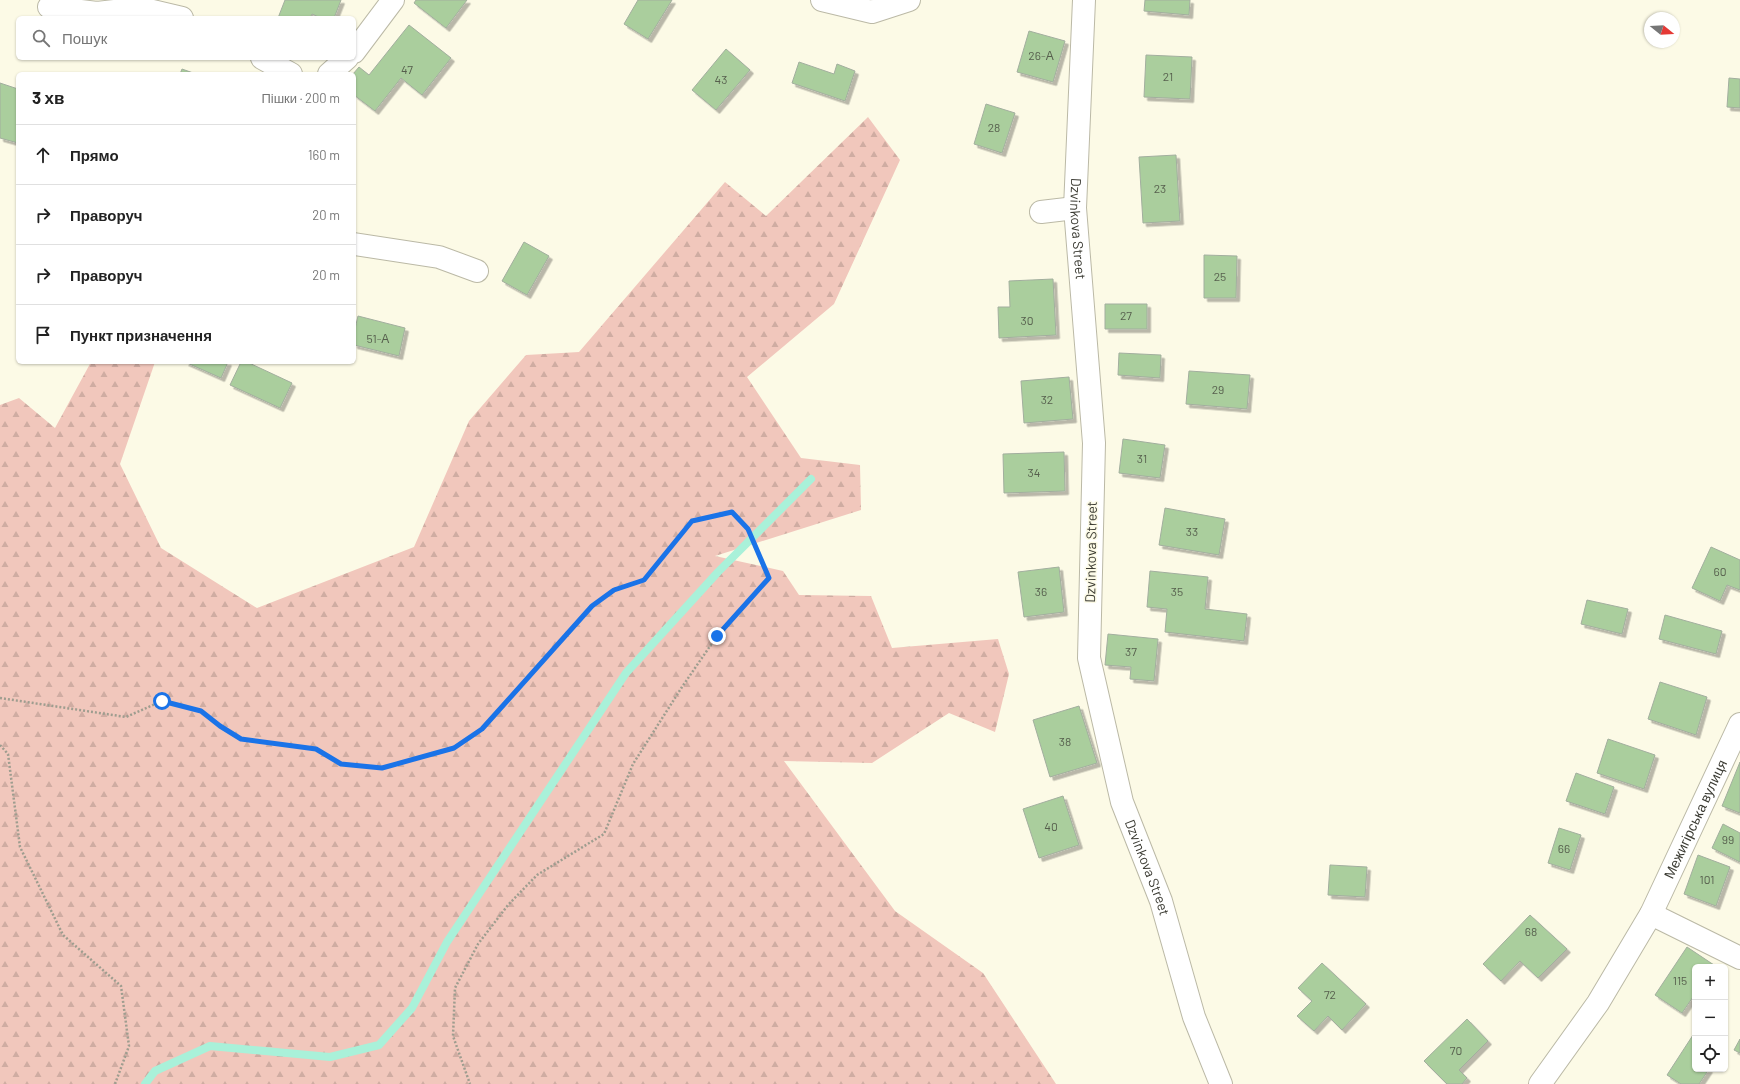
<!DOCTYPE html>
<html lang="uk">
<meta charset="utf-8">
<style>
body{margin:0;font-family:Barlow,sans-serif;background:#f6f6f6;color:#222}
.controls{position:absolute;right:12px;bottom:12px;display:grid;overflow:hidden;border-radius:6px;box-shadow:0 1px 3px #0004}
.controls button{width:36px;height:36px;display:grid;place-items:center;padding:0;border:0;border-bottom:1px solid #e0e0e0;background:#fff;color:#222;font:20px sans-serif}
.compass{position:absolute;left:1644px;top:12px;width:36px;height:36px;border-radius:50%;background:#fff;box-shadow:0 1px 3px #0004;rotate:108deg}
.stop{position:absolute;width:12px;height:12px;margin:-9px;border:3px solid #1a73e8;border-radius:50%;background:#fff}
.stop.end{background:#1a73e8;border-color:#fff;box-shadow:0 1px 4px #0008}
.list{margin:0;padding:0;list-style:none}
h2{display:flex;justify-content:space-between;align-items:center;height:52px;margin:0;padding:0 16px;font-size:17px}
h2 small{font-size:13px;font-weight:400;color:#767676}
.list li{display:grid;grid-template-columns:26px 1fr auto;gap:12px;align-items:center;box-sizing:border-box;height:60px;padding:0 16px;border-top:1px solid #e0e0e0}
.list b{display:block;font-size:15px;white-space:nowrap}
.list em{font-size:13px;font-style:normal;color:#767676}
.icon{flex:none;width:22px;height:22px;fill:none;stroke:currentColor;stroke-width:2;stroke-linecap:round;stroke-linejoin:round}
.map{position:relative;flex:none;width:1740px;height:1084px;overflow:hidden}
.search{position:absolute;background:#fff;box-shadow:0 1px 3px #0004;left:16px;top:16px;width:340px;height:44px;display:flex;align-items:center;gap:10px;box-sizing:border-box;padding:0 14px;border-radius:6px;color:#767676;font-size:15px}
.panel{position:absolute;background:#fff;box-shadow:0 1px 3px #0004;left:16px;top:72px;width:340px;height:292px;border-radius:6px}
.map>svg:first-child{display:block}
</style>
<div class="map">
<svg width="1740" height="1084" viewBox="0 0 1740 1084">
<defs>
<pattern id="forest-firs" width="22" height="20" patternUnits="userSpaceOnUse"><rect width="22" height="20" fill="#f1c7bc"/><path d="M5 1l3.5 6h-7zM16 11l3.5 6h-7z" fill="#cfaca2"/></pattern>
<filter id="shadow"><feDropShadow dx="3.5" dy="3.5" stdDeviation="0" flood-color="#0004"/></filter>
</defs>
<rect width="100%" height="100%" fill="#fcfae6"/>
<path fill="url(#forest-firs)" d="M 868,117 L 900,160 L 834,304 L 747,377 L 801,458 L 860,465 L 861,510 L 715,556 L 783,571 L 799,595 L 871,596 L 892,648 L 998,639 L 1009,674 L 995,732 L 949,713 L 872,763 L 784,761 L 895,911 L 983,973 L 1056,1084 L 0,1084 L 0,405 L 19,398 L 55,428 L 91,362 L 155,362 L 120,464 L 161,548 L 257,608 L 414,547 L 469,421 L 526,355 L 579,352 L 725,182 L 766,216 Z"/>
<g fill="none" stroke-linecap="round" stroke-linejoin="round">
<path stroke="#a9f1d9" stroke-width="8" d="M 145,1084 L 155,1071 L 210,1046 L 330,1057 L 379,1045 L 412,1008 L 447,942 L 626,673 L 718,572 L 811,479"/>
</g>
<path fill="#aace9d" stroke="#a2ae9e" filter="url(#shadow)" d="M 285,0 L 341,0 L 334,18 L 321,18 L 312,14 L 310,18 L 278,18 Z
M 416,0 L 467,0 L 446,28 L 414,3 Z
M 638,0 L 672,0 L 648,39 L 624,24 Z
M 1145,0 L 1190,0 L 1189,15 L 1144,11 Z
M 409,25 L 451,58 L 422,95 L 401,78 L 375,111 L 354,95 L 353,74 L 359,67 L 369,75 Z
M 1029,31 L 1065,41 L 1053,82 L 1017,72 Z
M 726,49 L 750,70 L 716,110 L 692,90 Z
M 1146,55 L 1192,57 L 1190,99 L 1144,97 Z
M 799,62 L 834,74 L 837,64 L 855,71 L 845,101 L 792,83 Z
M 182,69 L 196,74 L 180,74 Z
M 1729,78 L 1740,79 L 1740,108 L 1727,107 Z
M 0,83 L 18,89 L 18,143 L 0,138 Z
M 986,104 L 1015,113 L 1002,153 L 974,144 Z
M 1176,155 L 1180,221 L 1143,223 L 1139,157 Z
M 524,242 L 549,256 L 527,295 L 502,281 Z
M 1204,255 L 1237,256 L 1236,298 L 1204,298 Z
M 1053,279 L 1056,335 L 999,338 L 998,307 L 1010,307 L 1009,281 Z
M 1105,304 L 1147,304 L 1147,329 L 1105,329 Z
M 358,316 L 405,328 L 399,356 L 354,345 L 354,333 Z
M 1119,353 L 1161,355 L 1160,378 L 1118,375 Z
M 185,362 L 228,362 L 221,378 Z
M 241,362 L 247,362 L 292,383 L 280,408 L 230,385 Z
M 1189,371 L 1250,375 L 1247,409 L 1186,404 Z
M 1069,377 L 1073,419 L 1024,423 L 1021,381 Z
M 1123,439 L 1165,445 L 1160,478 L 1119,473 Z
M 1064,452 L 1065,491 L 1004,493 L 1003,454 Z
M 1165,508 L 1225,519 L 1219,555 L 1159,545 Z
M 1711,547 L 1740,560 L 1740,590 L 1727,585 L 1720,601 L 1692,588 Z
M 1059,567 L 1064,612 L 1024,617 L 1018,572 Z
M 1150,571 L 1208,577 L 1205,609 L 1247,614 L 1244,641 L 1165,632 L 1167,609 L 1147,607 Z
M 1587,600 L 1628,609 L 1622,634 L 1581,624 Z
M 1665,615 L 1722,631 L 1716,654 L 1659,639 Z
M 1108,634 L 1158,639 L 1154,681 L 1130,679 L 1131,667 L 1105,665 Z
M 1660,682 L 1707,697 L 1696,735 L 1648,719 Z
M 1079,706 L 1097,763 L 1050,777 L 1033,720 Z
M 1608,739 L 1655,755 L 1644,789 L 1597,773 Z
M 1740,762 L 1740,813 L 1722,806 Z
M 1576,773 L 1614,787 L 1605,814 L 1566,801 Z
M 1063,796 L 1079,845 L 1039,858 L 1023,809 Z
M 1723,824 L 1740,833 L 1740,862 L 1712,848 Z
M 1559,828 L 1581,835 L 1570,870 L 1548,863 Z
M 1698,855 L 1730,867 L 1716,906 L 1684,894 Z
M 1330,865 L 1367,867 L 1365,897 L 1328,895 Z
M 1530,915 L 1567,949 L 1538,978 L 1520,961 L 1501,981 L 1483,964 Z
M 1687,947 L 1714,965 L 1713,967 L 1695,967 L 1695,994 L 1682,1013 L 1655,995 Z
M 1322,963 L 1366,1004 L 1342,1030 L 1328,1016 L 1314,1031 L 1297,1016 L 1312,1001 L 1298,988 Z
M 1467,1019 L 1488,1041 L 1459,1070 L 1467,1078 L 1462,1084 L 1447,1084 L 1424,1061 Z
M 1693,1035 L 1695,1036 L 1695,1069 L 1709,1069 L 1699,1084 L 1681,1084 L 1667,1075 Z
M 1740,1039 L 1740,1053 L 1734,1050 Z"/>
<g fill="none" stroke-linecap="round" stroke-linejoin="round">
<g stroke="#bbb9a6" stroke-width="24">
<g id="minor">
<path d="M 822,0 L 872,12 L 909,0"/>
<path id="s1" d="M 1084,0 L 1075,208 L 1094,443 L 1089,658 L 1122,802 L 1161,901 L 1194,1017 L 1221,1084"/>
<path d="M 49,7 L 97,13 L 140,8 L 182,18"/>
<path d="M 354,52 L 393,0"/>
<path d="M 262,58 L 291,74"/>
<path d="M 329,74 L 347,58"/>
<path d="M 1041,212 L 1075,208"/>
<path d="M 354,244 L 439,257 L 477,271"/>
<path d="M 1651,914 L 1740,958"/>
<path id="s2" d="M 1540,1084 L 1598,1003 L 1651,914 L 1740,724"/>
</g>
</g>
<path stroke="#9e9d8f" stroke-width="2.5" stroke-dasharray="2 2" stroke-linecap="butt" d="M 0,698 L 126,717 L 162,701 L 201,711 L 220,726 L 241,739 L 316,749 L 341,764 L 383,768 L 454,748 L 482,729 L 592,606 L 614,589 L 644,580 L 692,521 L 732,512 L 748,529 L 769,578 L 717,636 L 682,687 L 633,764 L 604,834 L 537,875 L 508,905 L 478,944 L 455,988 L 453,1036 L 470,1084
M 0,745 L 8,754 L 20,847 L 63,935 L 121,986 L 129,1046 L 115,1084"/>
<use href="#minor" stroke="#fff" stroke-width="22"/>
</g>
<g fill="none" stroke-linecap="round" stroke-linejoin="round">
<path stroke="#1a73e8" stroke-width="5" d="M 162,701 L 201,711 L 220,726 L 241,739 L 316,749 L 341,764 L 382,768 L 454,748 L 482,729 L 592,606 L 614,590 L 644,580 L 692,521 L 732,512 L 748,529 L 769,578 L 717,636"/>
</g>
<g text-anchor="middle" stroke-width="3" stroke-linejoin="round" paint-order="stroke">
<g font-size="12" fill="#565f4d">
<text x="1041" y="60">26-А</text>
<text x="407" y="74">47</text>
<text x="1168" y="81">21</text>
<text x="721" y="84">43</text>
<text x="994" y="132">28</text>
<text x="1160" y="193">23</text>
<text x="1220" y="281">25</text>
<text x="1126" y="320">27</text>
<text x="1027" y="325">30</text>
<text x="378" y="343">51-А</text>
<text x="1218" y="394">29</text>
<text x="1047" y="404">32</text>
<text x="1142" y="463">31</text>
<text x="1034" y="477">34</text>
<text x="1192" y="536">33</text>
<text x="1720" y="576">60</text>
<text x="1041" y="596">36</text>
<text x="1177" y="596">35</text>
<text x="1131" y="656">37</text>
<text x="1065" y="746">38</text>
<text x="1051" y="831">40</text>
<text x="1728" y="844">99</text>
<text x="1564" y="853">66</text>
<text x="1707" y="884">101</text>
<text x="1531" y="936">68</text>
<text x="1680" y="985">115</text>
<text x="1330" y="999">72</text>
<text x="1456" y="1055">70</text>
</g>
<g font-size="14" fill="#3a3a32" stroke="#fcfae6">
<text dy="5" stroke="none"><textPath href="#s1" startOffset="229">Dzvinkova Street</textPath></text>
<text transform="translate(1091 552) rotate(-89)" y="5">Dzvinkova Street</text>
<text dy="5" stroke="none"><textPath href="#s2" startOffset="308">Межигірська вулиця</textPath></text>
<text dy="5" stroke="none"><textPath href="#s1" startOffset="877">Dzvinkova Street</textPath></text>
</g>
</g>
</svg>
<div class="controls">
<button>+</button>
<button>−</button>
<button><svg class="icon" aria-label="locate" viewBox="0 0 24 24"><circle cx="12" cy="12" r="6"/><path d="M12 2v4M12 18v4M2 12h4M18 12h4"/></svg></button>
</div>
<svg class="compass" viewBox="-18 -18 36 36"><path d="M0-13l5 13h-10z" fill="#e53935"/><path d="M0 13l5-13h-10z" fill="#767676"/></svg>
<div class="stop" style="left:162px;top:701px"></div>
<div class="stop end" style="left:717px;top:636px"></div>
<div class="search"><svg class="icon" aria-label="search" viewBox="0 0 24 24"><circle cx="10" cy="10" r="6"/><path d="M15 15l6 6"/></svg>Пошук</div>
<section class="panel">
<h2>3 хв<small>Пішки · 200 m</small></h2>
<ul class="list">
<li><svg class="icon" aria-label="ahead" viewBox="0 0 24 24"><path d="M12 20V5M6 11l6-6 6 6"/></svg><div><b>Прямо</b></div><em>160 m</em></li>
<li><svg class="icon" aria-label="right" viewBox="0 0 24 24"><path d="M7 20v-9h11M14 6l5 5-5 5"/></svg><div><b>Праворуч</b></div><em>20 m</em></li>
<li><svg class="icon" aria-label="right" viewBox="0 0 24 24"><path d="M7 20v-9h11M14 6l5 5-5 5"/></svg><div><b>Праворуч</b></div><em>20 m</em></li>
<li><svg class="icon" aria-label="arrive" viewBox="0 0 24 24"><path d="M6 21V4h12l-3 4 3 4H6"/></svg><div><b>Пункт призначення</b></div></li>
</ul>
</section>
</div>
